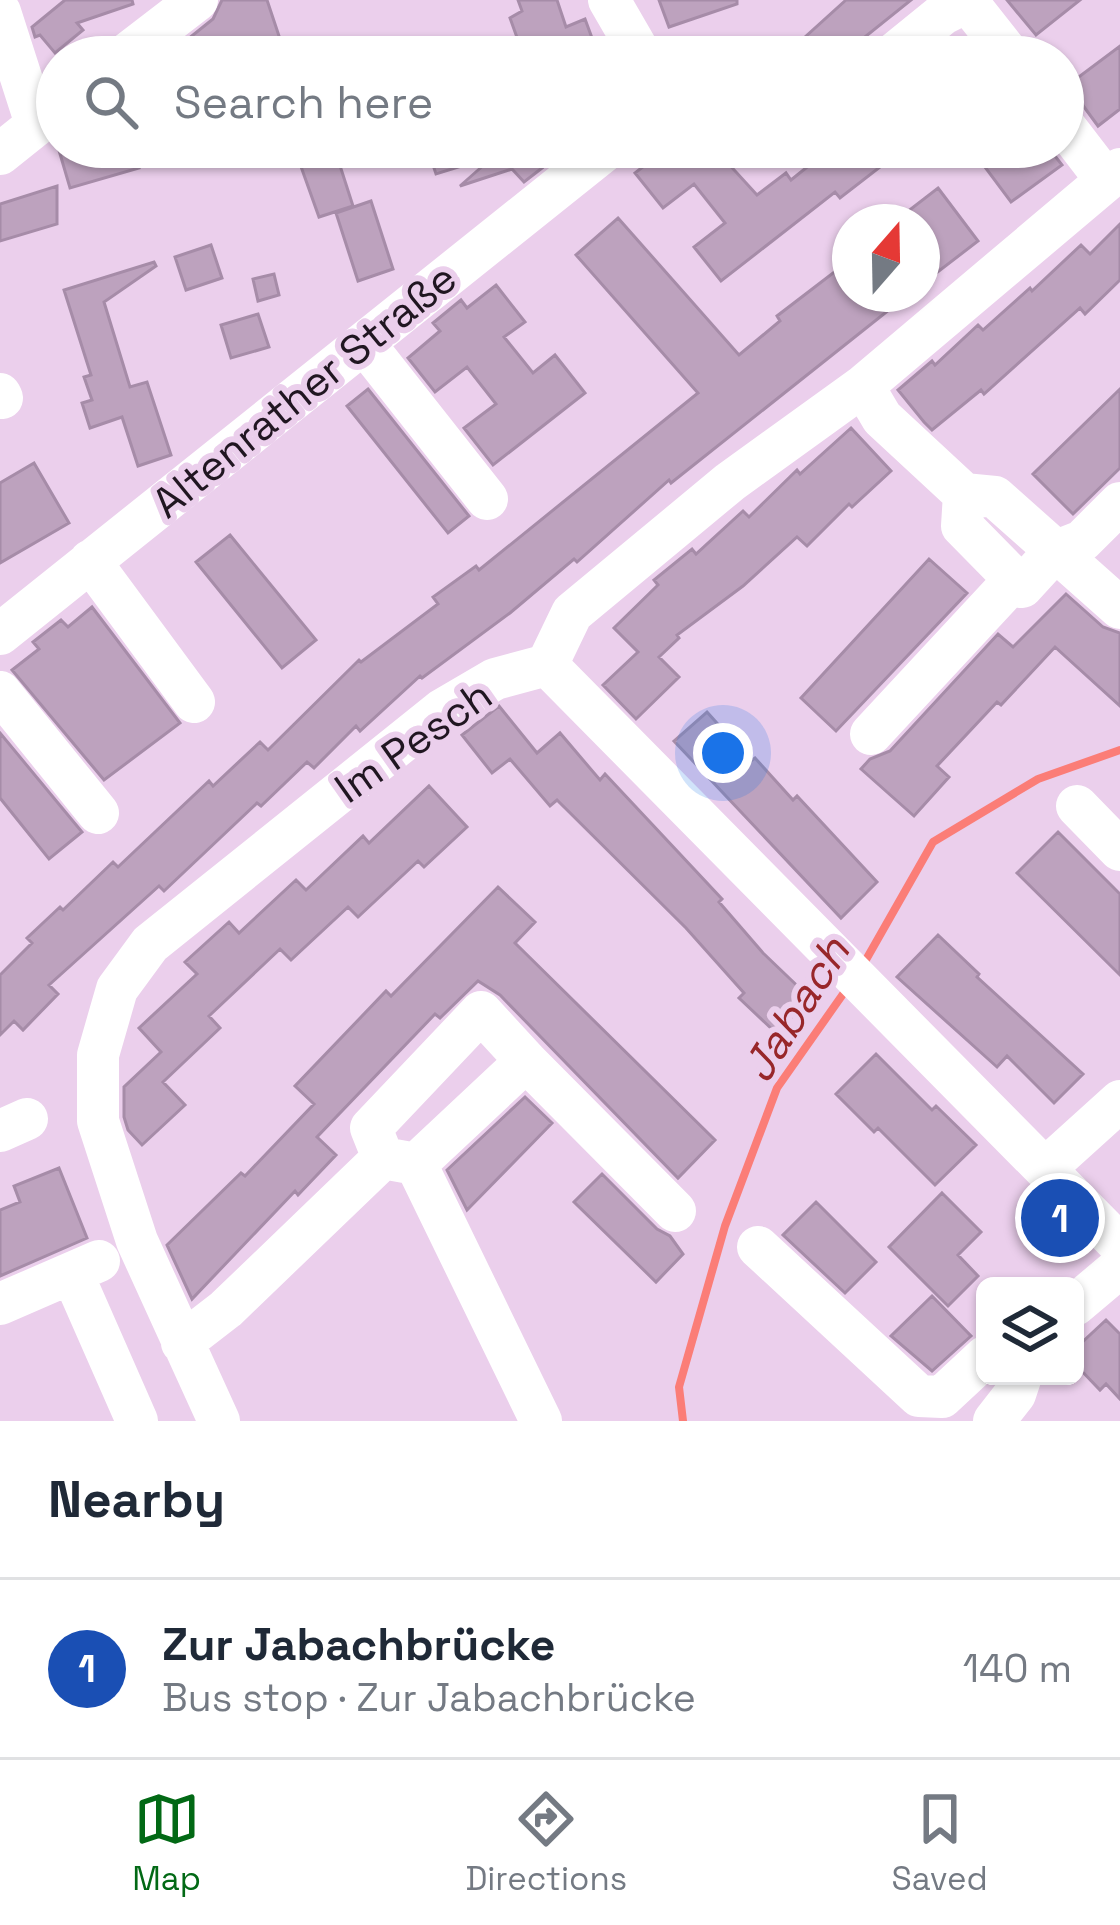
<!DOCTYPE html>
<meta charset="utf-8">
<style>
body{margin:0;font-family:"Space Grotesk",sans-serif;background:#f2f2f3;color:#1f2937}
.controls{position:absolute;right:36px;bottom:36px;display:grid;overflow:hidden;border-radius:18px;box-shadow:0 3px 9px #0004}
.controls button{width:108px;height:108px;display:grid;place-items:center;padding:0;border:0;border-bottom:3px solid #e0e1e3;background:#fff;color:#1f2937;font:60px sans-serif}
.compass{position:absolute;left:832px;top:204px;width:108px;height:108px;border-radius:50%;background:#fff;box-shadow:0 3px 9px #0004;rotate:20deg}
.you{position:absolute;left:723px;top:753px;width:42px;height:42px;margin:-30px;border:9px solid #fff;border-radius:50%;background:#1a73e8;box-shadow:0 0 0 18px #1a73e833}
.badge{display:grid;place-items:center;width:78px;height:78px;border-radius:50%;background:#026915;color:#fff;font-size:39px;font-weight:700}
.pin{position:absolute;translate:-50% -50%;border:6px solid #fff;box-shadow:0 3px 12px #0006}
.list{margin:0;padding:0;list-style:none}
h2{display:flex;justify-content:space-between;align-items:center;height:156px;margin:0;padding:0 48px;font-size:51px}
h2 small{font-size:39px;font-weight:400;color:#747a83}
.list li{display:grid;grid-template-columns:78px 1fr auto;gap:36px;align-items:center;box-sizing:border-box;height:180px;padding:0 48px;border-top:3px solid #e0e1e3}
.list b{display:block;font-size:45px;white-space:nowrap}
.list p{margin:0;font-size:39px;white-space:nowrap;color:#747a83}
.list em{font-size:39px;font-style:normal;color:#747a83}
.icon{flex:none;width:66px;height:66px;fill:none;stroke:currentColor;stroke-width:2;stroke-linecap:round;stroke-linejoin:round}
.map{position:relative;flex:none;width:1120px;height:1421px;overflow:hidden}
.search{position:absolute;background:#fff;box-shadow:0 3px 9px #0004;left:36px;right:36px;top:36px;height:132px;display:flex;align-items:center;gap:30px;box-sizing:border-box;padding:0 42px;border-radius:66px;color:#747a83;font-size:45px}
.sheet{height:336px;background:#fff}
nav{display:flex;justify-content:space-around;align-items:center;box-sizing:border-box;height:168px;border-top:3px solid #e0e1e3;background:#fff;font-size:33px;color:#747a83}
nav a{display:grid;justify-items:center;gap:6px}
nav .on{color:#026915}
.map>svg:first-child{display:block}
</style>
<div class="map">
<svg width="1120" height="1421" viewBox="0 0 1120 1421">
<rect width="100%" height="100%" fill="#ebcfec"/>
<g fill="none" stroke-linecap="round" stroke-linejoin="round">
<path stroke="#fb7d77" stroke-width="8" d="M 863,965 L 933,842 L 1038,779 L 1120,750
M 683,1421 L 679,1387 L 725,1226 L 777,1088 L 848,987"/>
</g>
<path fill="#bda2be" stroke="#a68ca8" stroke-width="3" d="M 65,0 L 132,0 L 133,4 L 77,23 L 83,30 L 55,53 L 40,35 L 35,37 L 32,27 Z
M 222,0 L 267,0 L 286,57 L 181,57 L 178,47 L 213,19 Z
M 518,0 L 557,0 L 566,27 L 585,19 L 599,57 L 524,57 L 510,18 L 522,11 Z
M 659,0 L 737,0 L 737,4 L 669,27 Z
M 846,0 L 911,0 L 840,57 L 783,57 Z
M 1007,0 L 1080,0 L 1036,35 Z
M 1120,46 L 1120,109 L 1098,126 L 1068,85 Z
M 58,147 L 133,147 L 139,168 L 70,188 Z
M 294,147 L 334,147 L 353,206 L 319,217 Z
M 427,147 L 564,147 L 565,150 L 535,161 L 542,168 L 524,182 L 512,169 L 460,186 L 494,156 L 436,174 Z
M 668,147 L 742,147 L 725,160 L 757,195 L 786,173 L 791,180 L 832,147 L 894,147 L 876,162 L 880,167 L 840,198 L 835,192 L 721,281 L 694,247 L 725,223 L 694,184 L 663,208 L 635,173 Z
M 970,147 L 1048,147 L 1062,165 L 1011,202 Z
M 57,186 L 57,224 L 0,241 L 0,204 Z
M 938,188 L 978,241 L 922,284 L 922,222 L 894,222 Z
M 371,201 L 393,269 L 358,281 L 336,213 Z
M 618,218 L 739,355 L 780,321 L 777,316 L 850,260 L 850,294 L 909,294 L 671,483 L 669,480 L 577,562 L 574,559 L 510,613 L 422,678 L 420,676 L 360,731 L 356,726 L 314,768 L 307,762 L 261,806 L 257,803 L 164,891 L 159,886 L 49,985 L 58,994 L 23,1030 L 14,1021 L 0,1035 L 0,975 L 32,943 L 27,938 L 60,907 L 63,910 L 113,862 L 118,867 L 209,781 L 213,786 L 260,742 L 268,750 L 359,660 L 361,662 L 438,604 L 433,597 L 476,566 L 479,570 L 698,393 L 576,255 Z
M 1120,224 L 1120,280 L 1085,314 L 1080,308 L 984,394 L 981,390 L 932,430 L 924,422 L 898,390 L 932,361 L 935,365 L 978,325 L 983,330 L 1030,288 L 1032,291 L 1081,245 L 1090,254 Z
M 211,245 L 222,278 L 186,290 L 175,257 Z
M 154,262 L 156,266 L 104,302 L 130,387 L 147,382 L 171,455 L 138,466 L 122,417 L 90,428 L 82,403 L 92,400 L 84,377 L 91,375 L 64,290 Z
M 274,274 L 279,295 L 258,301 L 253,279 Z
M 496,285 L 525,322 L 504,337 L 533,373 L 555,355 L 585,393 L 493,465 L 464,428 L 496,404 L 467,367 L 435,392 L 408,358 L 440,331 L 433,323 L 461,300 L 467,308 Z
M 258,314 L 269,347 L 231,358 L 221,325 Z
M 368,389 L 469,516 L 448,533 L 347,406 Z
M 1120,389 L 1120,468 L 1073,514 L 1033,474 Z
M 851,428 L 891,471 L 852,507 L 849,504 L 807,546 L 797,537 L 743,586 L 677,635 L 679,638 L 659,657 L 679,677 L 636,719 L 603,685 L 638,652 L 614,628 L 658,585 L 654,580 L 692,549 L 696,554 L 743,511 L 749,517 L 797,470 L 800,474 Z
M 34,463 L 69,523 L 0,563 L 0,483 Z
M 230,535 L 316,640 L 282,668 L 196,562 Z
M 929,559 L 967,593 L 836,731 L 801,698 Z
M 1066,594 L 1103,627 L 1120,633 L 1120,706 L 1055,647 L 1001,705 L 997,702 L 937,766 L 949,777 L 914,816 L 861,769 L 870,759 L 890,751 L 998,634 L 1013,647 Z
M 92,607 L 180,723 L 104,780 L 12,670 L 39,649 L 33,642 L 61,620 L 68,627 Z
M 499,706 L 537,753 L 560,733 L 600,780 L 605,774 L 722,899 L 719,902 L 763,953 L 810,998 L 776,1033 L 739,998 L 744,993 L 686,928 L 557,800 L 550,806 L 510,759 L 492,773 L 462,735 Z
M 707,712 L 751,761 L 755,758 L 793,800 L 797,796 L 877,882 L 841,918 L 674,741 Z
M 0,733 L 82,832 L 49,859 L 0,798 Z
M 429,786 L 467,827 L 424,867 L 418,861 L 358,917 L 348,907 L 291,960 L 280,949 L 209,1016 L 220,1028 L 163,1082 L 185,1105 L 142,1145 L 128,1130 L 124,1117 L 124,1087 L 161,1052 L 139,1028 L 197,974 L 185,962 L 229,922 L 239,933 L 296,880 L 306,890 L 363,836 L 369,843 Z
M 1058,832 L 1120,894 L 1120,975 L 1017,873 Z
M 498,887 L 535,922 L 515,943 L 715,1140 L 678,1178 L 500,995 L 478,981 L 440,1018 L 435,1014 L 317,1137 L 336,1155 L 298,1195 L 295,1191 L 192,1299 L 167,1245 L 241,1173 L 245,1176 L 314,1104 L 295,1086 L 386,991 L 391,996 Z
M 938,935 L 979,974 L 977,977 L 1083,1074 L 1054,1103 L 1007,1056 L 997,1067 L 897,977 Z
M 876,1054 L 932,1110 L 936,1106 L 976,1145 L 935,1185 L 878,1128 L 874,1132 L 836,1094 Z
M 525,1097 L 552,1123 L 467,1210 L 447,1170 Z
M 59,1168 L 87,1238 L 0,1276 L 0,1210 L 20,1202 L 14,1186 Z
M 602,1174 L 657,1229 L 670,1236 L 683,1254 L 656,1282 L 574,1202 Z
M 942,1193 L 981,1232 L 958,1255 L 978,1276 L 948,1306 L 889,1247 Z
M 816,1202 L 876,1262 L 845,1293 L 783,1235 Z
M 932,1296 L 971,1336 L 932,1371 L 891,1336 Z
M 1106,1320 L 1120,1334 L 1120,1399 L 1106,1384 L 1100,1390 L 1075,1364 L 1075,1349 Z"/>
<g fill="none" stroke-linecap="round" stroke-linejoin="round">
<path stroke="#fff" stroke-width="42" d="M 609,0 L 642,57
M 966,0 L 1011,57
M 0,12 L 36,124
M 123,57 L 197,0
M 890,57 L 943,14 L 971,0
M 1063,124 L 1106,180
M 0,154 L 55,110
M 364,343 L 487,499
M 863,386 L 882,418 L 964,494
M 0,394 L 2,398
M 1120,503 L 1082,541 L 1054,552 L 1022,587 L 962,526 L 964,494 L 995,497 L 1120,608
M 90,561 L 194,702
M 0,634 L 609,147
M 547,665 L 1120,1245
M 0,692 L 98,813
M 871,734 L 1015,579
M 1077,806 L 1120,850
M 526,1061 L 675,1211
M 0,1131 L 27,1119
M 416,1164 L 541,1421
M 1047,1167 L 1120,1101
M 758,1247 L 919,1396 L 942,1397 L 985,1357
M 72,1273 L 137,1421
M 0,1304 L 99,1261
M 1075,1305 L 1120,1267
M 182,1343 L 226,1309 L 383,1158 L 416,1164 L 526,1061 L 481,1012 L 371,1128 L 383,1158
M 219,1421 L 137,1241 L 98,1121 L 98,1055 L 117,989 L 150,944 L 442,710 L 495,679 L 547,665 L 572,613 L 730,482 L 863,386 L 1120,169
M 994,1421 L 1015,1394 L 1021,1376"/>
</g>
<g text-anchor="middle" stroke-width="12" stroke-linejoin="round" paint-order="stroke">
<g font-size="42" fill="#201621" stroke="#ebcfec">
<text transform="translate(304 390) rotate(-39)" y="15">Altenrather Straße</text>
<text transform="translate(413 741) rotate(-35)" y="15">Im Pesch</text>
</g>
<g font-size="45" font-style="italic" fill="#98272a" stroke="#ebcfec">
<text transform="translate(795 1009) rotate(-58)" y="16">Jabach</text>
</g>
</g>
</svg>
<div class="controls">
<button><svg class="icon" aria-label="layers" viewBox="0 0 24 24"><path d="M12 4l9 5-9 5-9-5zM3 14l9 5 9-5"/></svg></button>
</div>
<svg class="compass" viewBox="-18 -18 36 36"><path d="M0-13l5 13h-10z" fill="#e53935"/><path d="M0 13l5-13h-10z" fill="#747a83"/></svg>
<div class="you"></div>
<div class="pin badge" style="left:1060px;top:1218px;background:#1a4fb4">1</div>
<div class="search"><svg class="icon" aria-label="search" viewBox="0 0 24 24"><circle cx="10" cy="10" r="6"/><path d="M15 15l6 6"/></svg>Search here</div>
</div>
<section class="sheet">
<h2>Nearby<small></small></h2>
<ul class="list">
<li><span class="badge" style="background:#1a4fb4">1</span><div><b>Zur Jabachbrücke</b><p>Bus stop · Zur Jabachbrücke</p></div><em>140 m</em></li>
</ul>
</section>
<nav>
<a class="on"><svg class="icon" aria-label="map" viewBox="0 0 24 24"><path d="M3 6l6-2 6 2 6-2v14l-6 2-6-2-6 2zM9 4v14M15 6v14"/></svg>Map</a>
<a><svg class="icon" aria-label="directions" viewBox="0 0 24 24"><path d="M12 3l9 9-9 9-9-9zM9 14v-3h6M13 9l2 2-2 2"/></svg>Directions</a>
<a><svg class="icon" aria-label="saved" viewBox="0 0 24 24"><path d="M7 4h10v16l-5-4-5 4z"/></svg>Saved</a>
</nav>
